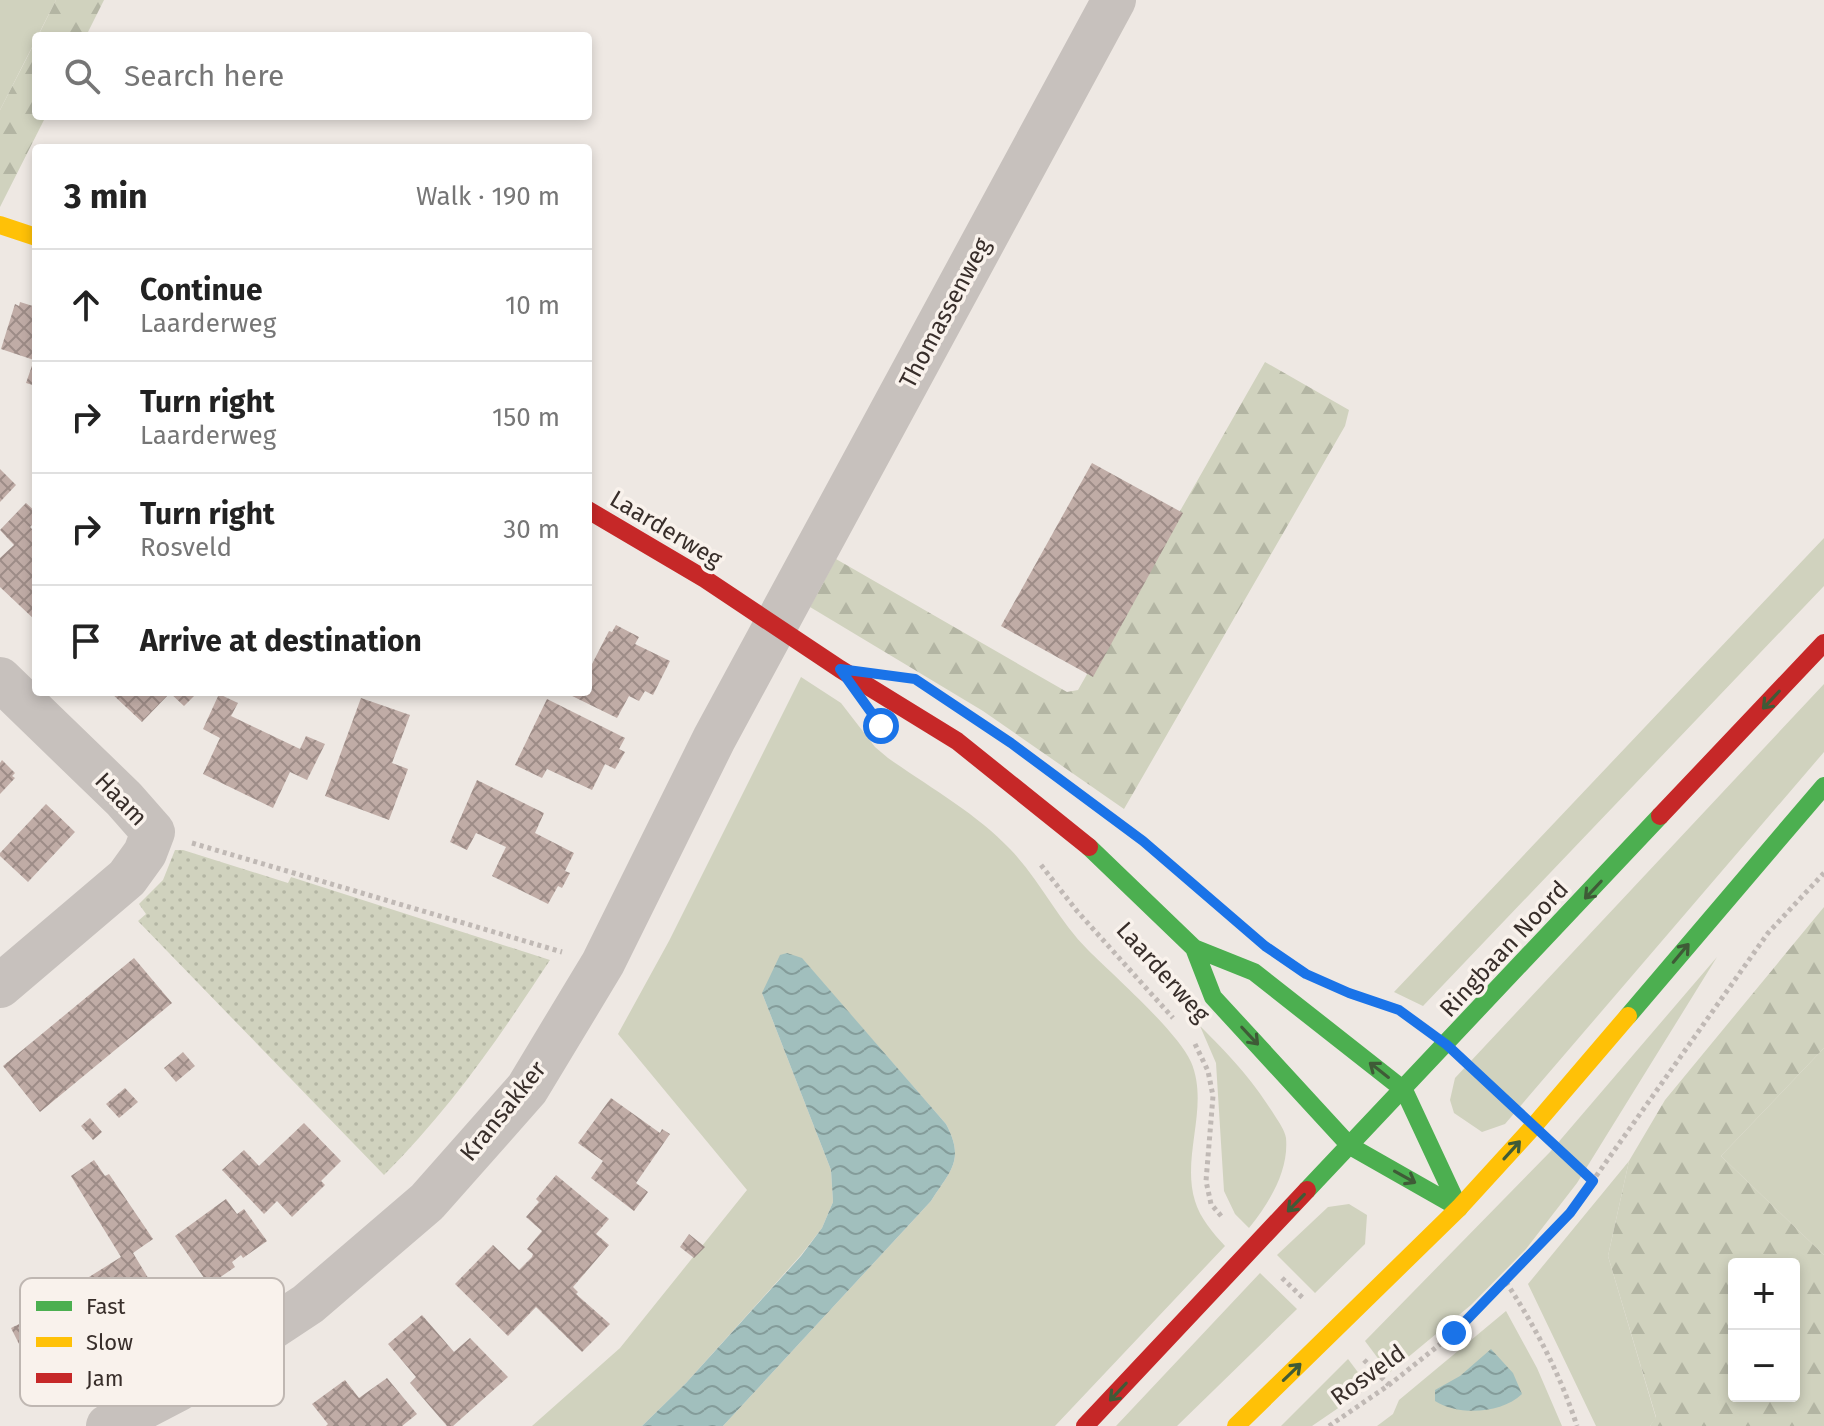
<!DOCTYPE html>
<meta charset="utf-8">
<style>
body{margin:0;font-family:"Fira Sans",sans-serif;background:#f2f2f2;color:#222}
.controls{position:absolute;right:24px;bottom:24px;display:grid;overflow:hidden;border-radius:8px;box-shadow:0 4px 12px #0003}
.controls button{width:72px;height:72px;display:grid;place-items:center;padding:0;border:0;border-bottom:2px solid #e0e0e0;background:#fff;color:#222;font:40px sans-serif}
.stop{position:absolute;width:24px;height:24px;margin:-18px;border:6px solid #1a73e8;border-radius:50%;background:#fff}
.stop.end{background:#1a73e8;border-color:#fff;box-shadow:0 2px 8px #0008}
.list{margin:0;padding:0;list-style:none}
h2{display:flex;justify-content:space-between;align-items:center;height:104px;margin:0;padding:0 32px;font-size:34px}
h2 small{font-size:26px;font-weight:400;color:#767676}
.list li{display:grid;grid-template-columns:52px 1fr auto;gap:24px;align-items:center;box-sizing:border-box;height:112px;padding:0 32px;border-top:2px solid #e0e0e0}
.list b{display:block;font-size:30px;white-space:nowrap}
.list p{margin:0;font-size:26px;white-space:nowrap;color:#767676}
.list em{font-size:26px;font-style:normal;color:#767676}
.icon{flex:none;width:44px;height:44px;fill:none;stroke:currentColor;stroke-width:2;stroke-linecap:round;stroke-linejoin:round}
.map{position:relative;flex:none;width:1824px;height:1426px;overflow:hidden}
.search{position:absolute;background:#fff;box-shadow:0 4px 12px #0003;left:32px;top:32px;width:560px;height:88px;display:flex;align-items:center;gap:20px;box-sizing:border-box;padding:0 28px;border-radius:8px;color:#767676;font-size:30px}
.panel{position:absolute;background:#fff;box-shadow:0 4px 12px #0003;left:32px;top:144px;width:560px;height:552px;border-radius:8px}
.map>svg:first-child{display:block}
</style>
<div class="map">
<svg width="1824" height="1426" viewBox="0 0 1824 1426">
<defs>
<pattern id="forest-firs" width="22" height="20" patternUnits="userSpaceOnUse" patternTransform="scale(2)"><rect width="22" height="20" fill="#d0d2be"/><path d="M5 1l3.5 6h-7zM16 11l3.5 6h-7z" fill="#b3b5a3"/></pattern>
<pattern id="park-dots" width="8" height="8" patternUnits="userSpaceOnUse" patternTransform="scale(2)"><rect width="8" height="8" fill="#d0d2be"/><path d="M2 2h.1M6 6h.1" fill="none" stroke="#b3b5a3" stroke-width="1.8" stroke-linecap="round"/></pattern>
<pattern id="water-waves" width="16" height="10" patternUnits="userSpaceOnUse" patternTransform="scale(2)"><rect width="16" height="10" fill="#a1bfbd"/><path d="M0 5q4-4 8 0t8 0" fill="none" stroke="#849c9a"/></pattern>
<pattern id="building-cross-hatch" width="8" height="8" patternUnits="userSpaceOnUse" patternTransform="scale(2)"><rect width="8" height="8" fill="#c0aca6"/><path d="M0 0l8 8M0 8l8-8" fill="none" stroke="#9d8c87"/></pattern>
</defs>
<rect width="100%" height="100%" fill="#eee8e3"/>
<path fill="#d0d2be" d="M 0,0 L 56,0 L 0,110 Z
M 1824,538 L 1824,586 L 1423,1006 L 1394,992 Z
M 801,677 L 841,703 L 875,747 L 888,758 C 929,787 976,813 1010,849 C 1040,880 1058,920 1088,950 C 1115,977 1177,1031 1191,1062 C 1210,1106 1181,1156 1195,1201 C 1200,1218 1213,1233 1225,1246 L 1055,1426 L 723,1426 L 931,1201 C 951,1170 965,1160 946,1124 L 802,959 L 762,993 L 831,1170 L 833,1202 L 822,1228 L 801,1255 L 686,1383 L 642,1426 L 532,1426 L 620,1348 L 747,1190 L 618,1034 L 669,941 Z
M 1824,684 L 1824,752 L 1505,1124 L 1482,1132 L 1454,1113 L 1450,1100 L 1455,1078 Z
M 1717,957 L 1577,1183 L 1526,1249 L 1471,1305 L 1389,1373 L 1365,1341 L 1550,1152 Z
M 1200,1026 C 1230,1056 1252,1079 1275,1116 C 1279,1122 1285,1131 1286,1138 C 1289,1171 1269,1203 1249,1228 L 1235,1214 L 1224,1191 L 1216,1063 Z
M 1824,1048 L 1824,1255 L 1721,1156 Z
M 1629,1161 L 1608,1256 L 1656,1418 L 1650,1426 L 1596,1426 L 1528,1284 Z
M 1349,1204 L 1367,1215 L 1365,1244 L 1315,1293 L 1277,1255 L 1328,1207 Z
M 1260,1273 L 1297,1309 L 1177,1426 L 1116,1426 Z
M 1506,1311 L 1537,1368 L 1562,1426 L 1377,1426 L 1393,1414 L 1399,1400 Z
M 1348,1359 L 1369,1387 L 1312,1426 L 1281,1426 Z"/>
<path fill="url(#forest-firs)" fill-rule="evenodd" d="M 56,0 L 104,0 L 86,36 L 38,36 Z
M 36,40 L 36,116 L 46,116 L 0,207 L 0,110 Z
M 1265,362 L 1349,410 L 1345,426 L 1124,809 L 983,711 L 810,607 L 836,559 L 1067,692 L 1078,690 Z
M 1824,907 L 1824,1048 L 1721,1156 L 1824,1255 L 1824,1426 L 1650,1426 L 1656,1417 L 1608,1256 L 1629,1161 L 1665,1100 ZM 1794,1264 L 1794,1396 L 1734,1396 L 1734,1264 Z"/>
<path fill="url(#park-dots)" d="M 175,850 L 183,850 L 288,883 L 291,877 L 550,960 C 499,1038 450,1109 384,1175 L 138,921 L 146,914 L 139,904 L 163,880 Z"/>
<path fill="url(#water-waves)" d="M 787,953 L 802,958 L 946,1124 C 965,1160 951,1170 931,1201 L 723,1426 L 642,1426 L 686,1383 L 801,1256 L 822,1228 L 833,1202 L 831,1170 L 762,993 L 780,955 Z
M 1491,1349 L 1513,1373 L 1522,1394 C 1501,1414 1458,1416 1435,1401 L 1435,1390 L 1460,1376 Z"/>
<path fill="url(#building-cross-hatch)" d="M 20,302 L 36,307 L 36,386 L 26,383 L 34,360 L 1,349 L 15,304 L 19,306 Z
M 1092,463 L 1183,513 L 1093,677 L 1001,626 Z
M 0,469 L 16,485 L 0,502 Z
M 26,503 L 36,512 L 36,521 L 30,527 L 36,533 L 36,621 L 0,587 L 0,558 L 14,545 L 0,530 Z
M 616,625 L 639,637 L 635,644 L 670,661 L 653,695 L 645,691 L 639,701 L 629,696 L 617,718 L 564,692 L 588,692 L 588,662 L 592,664 L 609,631 L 612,632 Z
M 110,692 L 198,692 L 184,706 L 170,693 L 142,722 Z
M 219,694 L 238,703 L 231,716 L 300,749 L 306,736 L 325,744 L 307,780 L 290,772 L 273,808 L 203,774 L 220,738 L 203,729 Z
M 361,698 L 410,715 L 392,763 L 408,769 L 389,820 L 325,796 Z
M 547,699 L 625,738 L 619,749 L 625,752 L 615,769 L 605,764 L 592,790 L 547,769 L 542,778 L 515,765 Z
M 2,760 L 15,773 L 12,776 L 15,778 L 0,794 L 0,763 Z
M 477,780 L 544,813 L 535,833 L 574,853 L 565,871 L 570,873 L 562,888 L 558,886 L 548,904 L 492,876 L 506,847 L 476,833 L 467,850 L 450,842 Z
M 46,804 L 75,832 L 28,882 L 0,856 L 0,853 Z
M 134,958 L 172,1003 L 40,1112 L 3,1066 Z
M 183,1052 L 195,1066 L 176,1082 L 164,1068 Z
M 125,1088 L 138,1102 L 119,1118 L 106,1104 Z
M 611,1098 L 660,1133 L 662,1129 L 670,1134 L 636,1183 L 648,1192 L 634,1211 L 591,1178 L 603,1161 L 578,1143 Z
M 90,1118 L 102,1132 L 93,1140 L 81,1126 Z
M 304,1123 L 341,1161 L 321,1181 L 325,1185 L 292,1217 L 277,1201 L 264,1214 L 222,1170 L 244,1150 L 259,1166 Z
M 94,1160 L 105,1176 L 109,1174 L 153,1239 L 133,1253 L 167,1309 L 149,1321 L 152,1326 L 133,1338 L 129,1333 L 124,1335 L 89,1277 L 121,1257 L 71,1176 Z
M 556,1175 L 609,1219 L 596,1234 L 609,1245 L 573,1287 L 578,1292 L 576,1294 L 610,1324 L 582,1352 L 536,1307 L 508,1336 L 455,1284 L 493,1245 L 519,1270 L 532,1257 L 533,1254 L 527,1249 L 542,1231 L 526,1217 L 539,1202 L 536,1199 Z
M 226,1199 L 237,1214 L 244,1209 L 267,1241 L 243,1258 L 241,1255 L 232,1262 L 235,1267 L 209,1285 L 175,1236 Z
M 689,1234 L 705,1247 L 694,1258 L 680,1247 Z
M 60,1304 L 89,1362 L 40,1386 L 11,1328 Z
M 422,1315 L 454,1352 L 470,1338 L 508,1377 L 453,1426 L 447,1426 L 410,1383 L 416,1377 L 388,1344 Z
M 387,1378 L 417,1414 L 402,1426 L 326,1426 L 328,1424 L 312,1404 L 345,1380 L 359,1398 Z"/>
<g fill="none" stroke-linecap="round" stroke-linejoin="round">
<path stroke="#c0b9b5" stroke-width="5" stroke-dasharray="4 4" stroke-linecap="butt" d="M 192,843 L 562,952
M 1041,865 L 1077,911 L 1173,1018
M 1208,897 L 1225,911
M 1357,996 L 1399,1010 L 1410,1018
M 1195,1044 L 1208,1071 L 1213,1096 L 1206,1181 L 1211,1204 L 1222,1217
M 1476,1073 L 1503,1099
M 1563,1155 L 1593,1181
M 1282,1278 L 1304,1299
M 1506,1282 C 1536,1328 1560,1374 1577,1426
M 1364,1360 L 1389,1385
M 1329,1426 L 1389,1385 L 1454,1333 L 1506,1282 L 1570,1213 L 1768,933 L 1824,873"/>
<path stroke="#c7c1bd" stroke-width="44" d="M 0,679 L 124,799 L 153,832 L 145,853 L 127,878 L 0,986
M 108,1426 L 179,1389 L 308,1304 L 427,1202 L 527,1089 L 603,963 L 714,739 L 1114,0"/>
<path stroke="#4caf50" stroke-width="18" d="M 1089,847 L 1194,948 L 1254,972 L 1404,1090 L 1459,1208
M 1194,948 L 1213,997 L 1350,1146 L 1459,1208
M 1628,1016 L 1824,786
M 1307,1190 L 1660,816"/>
<path stroke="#ffc107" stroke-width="18" d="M 0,225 L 36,237
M 1236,1426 L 1459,1208 L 1533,1127 L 1628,1016"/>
<path stroke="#c62828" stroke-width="18" d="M 588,510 L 705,579 L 840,669 L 957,741 L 1089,847
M 1660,816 L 1824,643
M 1085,1426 L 1307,1190"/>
</g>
<defs><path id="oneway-shaft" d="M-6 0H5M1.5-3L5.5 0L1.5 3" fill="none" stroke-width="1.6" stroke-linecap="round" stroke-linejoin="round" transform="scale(2)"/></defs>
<g stroke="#3f5b37">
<use href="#oneway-shaft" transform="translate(1771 700) rotate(133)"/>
<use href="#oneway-shaft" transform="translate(1593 890) rotate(133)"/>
<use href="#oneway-shaft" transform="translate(1681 953) rotate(-50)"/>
<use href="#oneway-shaft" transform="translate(1250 1036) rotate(47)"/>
<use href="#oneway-shaft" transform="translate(1379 1070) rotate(-142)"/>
<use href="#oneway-shaft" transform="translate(1512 1150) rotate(-48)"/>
<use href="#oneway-shaft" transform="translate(1405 1177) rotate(29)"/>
<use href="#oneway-shaft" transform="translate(1296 1203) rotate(134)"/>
<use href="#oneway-shaft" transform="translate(1292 1372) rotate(-44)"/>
<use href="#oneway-shaft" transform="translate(1118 1392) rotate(133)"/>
</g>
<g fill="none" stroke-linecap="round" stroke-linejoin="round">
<path stroke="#1a73e8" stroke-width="10" d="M 881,726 L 840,669 L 915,679 L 1011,743 L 1143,841 L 1265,946 L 1306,974 L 1349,993 L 1399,1010 L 1447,1045 L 1593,1181 L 1570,1213 L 1454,1333"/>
</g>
<g text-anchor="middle" stroke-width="7" stroke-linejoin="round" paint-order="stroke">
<g font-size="24" fill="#382e2a" stroke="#f9f2ec">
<text transform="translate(945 313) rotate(-62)" y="8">Thomassenweg</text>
<text transform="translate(666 529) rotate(31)" y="8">Laarderweg</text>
<text transform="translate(121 799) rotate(46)" y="8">Haam</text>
<text transform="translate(1504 949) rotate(-47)" y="8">Ringbaan Noord</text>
<text transform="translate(1163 972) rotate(48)" y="8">Laarderweg</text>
<text transform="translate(503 1111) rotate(-51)" y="8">Kransakker</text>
<text transform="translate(1368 1375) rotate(-36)" y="8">Rosveld</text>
</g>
</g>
<rect x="20" y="1278" width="264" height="128" rx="12" fill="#f9f2ec" stroke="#bfb7b2" stroke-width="2"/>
<rect x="36" y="1301" width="36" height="10" fill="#4caf50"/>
<rect x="36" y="1337" width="36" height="10" fill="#ffc107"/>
<rect x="36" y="1373" width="36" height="10" fill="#c62828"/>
<g font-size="22" fill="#382e2a">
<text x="86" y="1314">Fast</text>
<text x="86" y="1350">Slow</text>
<text x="86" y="1386">Jam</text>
</g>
</svg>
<div class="controls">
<button>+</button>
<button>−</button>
</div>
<div class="stop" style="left:881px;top:726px"></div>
<div class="stop end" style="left:1454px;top:1333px"></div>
<div class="search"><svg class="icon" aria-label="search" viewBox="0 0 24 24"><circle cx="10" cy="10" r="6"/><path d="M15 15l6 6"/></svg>Search here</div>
<section class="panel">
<h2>3 min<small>Walk · 190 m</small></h2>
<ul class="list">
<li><svg class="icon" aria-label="ahead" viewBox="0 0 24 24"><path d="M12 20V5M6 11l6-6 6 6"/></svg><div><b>Continue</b><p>Laarderweg</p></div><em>10 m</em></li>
<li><svg class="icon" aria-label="right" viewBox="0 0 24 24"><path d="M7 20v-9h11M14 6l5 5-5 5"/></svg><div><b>Turn right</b><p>Laarderweg</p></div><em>150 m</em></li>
<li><svg class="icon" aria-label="right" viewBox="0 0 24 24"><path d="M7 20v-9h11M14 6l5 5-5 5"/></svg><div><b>Turn right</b><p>Rosveld</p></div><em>30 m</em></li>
<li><svg class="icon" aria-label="arrive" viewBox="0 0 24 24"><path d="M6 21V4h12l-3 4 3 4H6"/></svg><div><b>Arrive at destination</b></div></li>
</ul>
</section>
</div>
